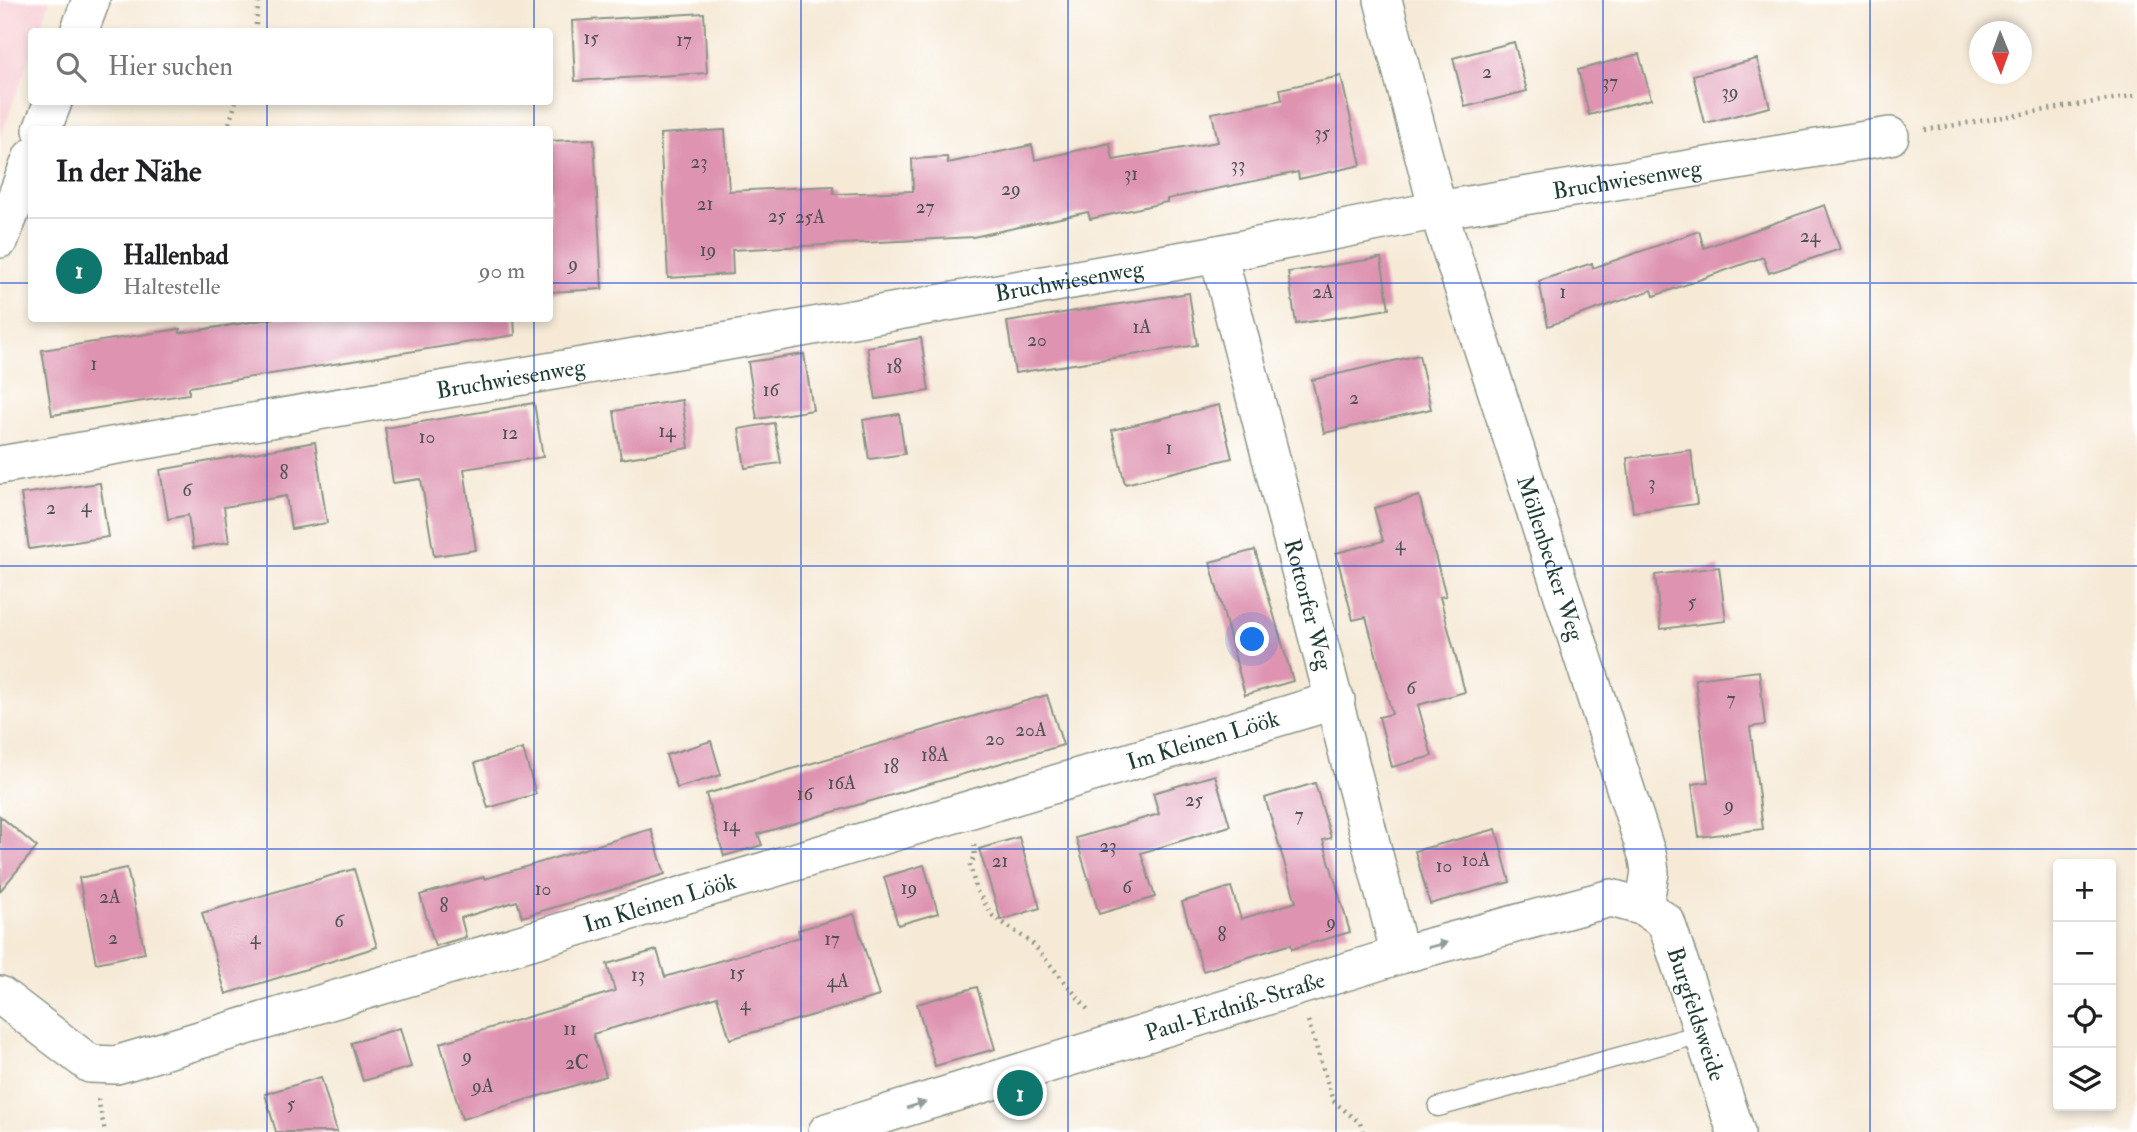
<!DOCTYPE html>
<html lang="de">
<meta charset="utf-8">
<style>
body{margin:0;font-family:"IM FELL Double Pica",serif;background:#f6f6f6;color:#202124}
.controls{position:absolute;right:21px;bottom:21px;display:grid;overflow:hidden;border-radius:7px;box-shadow:0 4px 10px #0003}
.controls button{width:63px;height:63px;display:grid;place-items:center;padding:0;border:0;border-bottom:2px solid #e0e0e0;background:#fff;color:#202124;font:35px sans-serif}
.compass{position:absolute;left:1969px;top:21px;width:63px;height:63px;border-radius:50%;background:#fff;box-shadow:0 4px 10px #0003;rotate:179deg}
.you{position:absolute;left:1253px;top:640px;width:24px;height:24px;margin:-18px;border:5px solid #fff;border-radius:50%;background:#1a73e8;box-shadow:0 0 0 10px #1a73e833}
.badge{display:grid;place-items:center;width:46px;height:46px;border-radius:50%;background:#0f766e;color:#fff;font-size:23px;font-weight:700}
.pin{position:absolute;translate:-50% -50%;border:4px solid #fff;box-shadow:0 2px 7px #0006}
.list{margin:0;padding:0;list-style:none}
h2{display:flex;justify-content:space-between;align-items:center;height:91px;margin:0;padding:0 28px;font-size:30px}
h2 small{font-size:23px;font-weight:400;color:#757577}
.list li{display:grid;grid-template-columns:46px 1fr auto;gap:21px;align-items:center;box-sizing:border-box;height:105px;padding:0 28px;border-top:2px solid #e0e0e0}
.list b{display:block;font-size:26px;white-space:nowrap}
.list p{margin:0;font-size:23px;white-space:nowrap;color:#757577}
.list em{font-size:23px;font-style:normal;color:#757577}
.icon{flex:none;width:38px;height:38px;fill:none;stroke:currentColor;stroke-width:2;stroke-linecap:round;stroke-linejoin:round}
.map{position:relative;flex:none;width:2137px;height:1132px;overflow:hidden}
.search{position:absolute;background:#fff;box-shadow:0 4px 10px #0003;left:28px;top:28px;width:525px;height:77px;display:flex;align-items:center;gap:18px;box-sizing:border-box;padding:0 24px;border-radius:7px;color:#757577;font-size:26px}
.panel{position:absolute;background:#fff;box-shadow:0 4px 10px #0003;left:28px;top:126px;width:525px;height:196px;border-radius:7px}
.map>svg:first-child{display:block}
</style>
<div class="map">
<svg width="2137" height="1132" viewBox="0 0 2137 1132">
<rect width="100%" height="100%" fill="#fff"/>
<filter id="ink" filterUnits="userSpaceOnUse"><feTurbulence type="fractalNoise" baseFrequency=".0143" numOctaves="2"/><feDisplacementMap in="SourceGraphic" scale="14" xChannelSelector="R" yChannelSelector="G"/><feConvolveMatrix kernelMatrix="1 2 1 2 8 2 1 2 1" color-interpolation-filters="sRGB"/></filter>
<filter id="wash" filterUnits="userSpaceOnUse"><feTurbulence type="fractalNoise" baseFrequency=".00686" numOctaves="4" result="noise"/><feDisplacementMap in="SourceGraphic" scale="28" xChannelSelector="R" yChannelSelector="G"/><feGaussianBlur stdDeviation="1.57" result="paint"/><feColorMatrix in="noise" values="0 0 0 0 0 0 0 0 0 0 0 0 0 0 0 0 0 1.4 0 .05"/><feComposite in="paint" operator="in"/></filter>
<g filter="url(#wash)">
<rect width="100%" height="100%" fill="#f6ead7"/>
<path fill="#f7cfd5" d="M 0,0 L 50,0 L 39,31 L 32,32 L 31,53 L 0,139 Z"/>
<g id="blocks">
<path fill="#de93b0" d="M 704,13 L 707,73 L 575,81 L 572,21 Z
M 1514,42 L 1527,91 L 1465,107 L 1453,58 Z
M 1639,54 L 1651,99 L 1589,115 L 1578,70 Z
M 1757,59 L 1770,107 L 1705,123 L 1693,75 Z
M 1341,76 L 1361,165 L 1299,179 L 1298,172 L 1167,199 L 1167,202 L 1090,219 L 1088,212 L 973,237 L 732,250 L 733,274 L 668,278 L 660,134 L 725,130 L 729,191 L 833,186 L 834,194 L 913,191 L 912,159 L 947,157 L 948,163 L 1032,145 L 1035,160 L 1110,143 L 1113,160 L 1218,142 L 1212,113 L 1282,100 L 1280,89 Z
M 594,139 L 602,289 L 550,292 L 550,141 Z
M 1825,205 L 1840,249 L 1769,273 L 1763,257 L 1654,296 L 1652,290 L 1548,326 L 1539,281 L 1592,263 L 1593,268 L 1699,231 L 1704,248 Z
M 1381,258 L 1389,309 L 1296,324 L 1288,272 Z
M 1189,293 L 1197,345 L 1015,373 L 1007,322 Z
M 276,318 L 514,318 L 515,335 L 189,387 L 189,394 L 52,415 L 42,350 L 180,329 L 180,333 Z
M 921,338 L 929,391 L 876,399 L 867,347 Z
M 804,354 L 813,410 L 757,419 L 748,362 Z
M 1419,355 L 1431,409 L 1324,433 L 1312,380 Z
M 682,400 L 689,448 L 621,459 L 614,411 Z
M 534,403 L 543,457 L 464,469 L 476,550 L 434,556 L 421,479 L 393,483 L 385,428 Z
M 1219,405 L 1232,458 L 1125,484 L 1112,430 Z
M 899,414 L 905,454 L 869,459 L 863,420 Z
M 774,423 L 781,463 L 745,468 L 739,429 Z
M 315,442 L 327,523 L 291,529 L 286,496 L 224,507 L 229,542 L 193,548 L 188,515 L 168,519 L 160,470 Z
M 1691,450 L 1697,504 L 1633,512 L 1627,458 Z
M 100,483 L 108,537 L 29,549 L 21,494 Z
M 1419,496 L 1446,596 L 1440,597 L 1465,692 L 1418,705 L 1432,756 L 1392,767 L 1379,717 L 1392,714 L 1366,617 L 1353,620 L 1336,553 L 1383,541 L 1374,508 Z
M 1255,550 L 1293,681 L 1245,695 L 1210,562 Z
M 1719,567 L 1726,621 L 1661,629 L 1655,575 Z
M 1759,671 L 1765,725 L 1750,727 L 1763,829 L 1699,837 L 1692,784 L 1708,782 L 1695,679 Z
M 1047,695 L 1063,745 L 758,834 L 762,845 L 724,856 L 706,794 Z
M 711,741 L 721,775 L 677,788 L 666,755 Z
M 523,749 L 536,794 L 488,808 L 475,763 Z
M 1215,775 L 1230,826 L 1141,853 L 1155,897 L 1099,914 L 1076,838 L 1159,814 L 1153,793 Z
M 1315,783 L 1331,838 L 1323,840 L 1350,932 L 1292,949 L 1291,944 L 1203,971 L 1182,902 L 1231,887 L 1241,919 L 1296,902 L 1265,798 Z
M 0,816 L 37,847 L 0,891 Z
M 651,829 L 665,874 L 522,917 L 517,901 L 461,918 L 466,937 L 435,946 L 420,895 L 484,877 L 485,879 Z
M 1496,829 L 1510,882 L 1430,904 L 1415,851 Z
M 1019,837 L 1040,908 L 1001,920 L 979,849 Z
M 924,865 L 938,913 L 898,925 L 884,877 Z
M 127,868 L 145,953 L 96,963 L 79,878 Z
M 354,869 L 377,947 L 226,994 L 202,913 Z
M 854,914 L 879,996 L 730,1039 L 717,997 L 593,1034 L 606,1076 L 462,1119 L 440,1043 L 615,991 L 607,964 L 657,950 L 665,977 L 800,937 L 798,930 Z
M 977,987 L 995,1049 L 935,1066 L 917,1004 Z
M 400,1028 L 411,1067 L 363,1081 L 351,1043 Z
M 321,1077 L 337,1132 L 276,1132 L 265,1094 Z"/>
</g>
</g>
<g filter="url(#ink)">
<use href="#blocks" fill-opacity="0" stroke="#8a9486" stroke-width="2"/>
<g fill="none" stroke-linecap="round" stroke-linejoin="round">
<g stroke="#8a9486" stroke-width="21">
<path id="lane" d="M 1438,1107 L 1704,1033"/>
</g>
<g stroke="#8a9486" stroke-width="40">
<g id="street">
<path id="s1" d="M 1383,0 L 1438,210 L 1648,858 L 1650,872 L 1644,907"/>
<path d="M 79,32 L 91,0"/>
<path d="M 42,130 L 53,102"/>
<path d="M 0,239 L 32,157"/>
<path id="s2" d="M 1218,254 L 1400,955"/>
<path id="s3" d="M 0,465 L 723,342 L 1218,254 L 1438,210 L 1890,136"/>
<path id="s4" d="M 0,995 L 90,1064 L 116,1065 L 1336,700"/>
<path id="s5" d="M 827,1132 L 1400,955 L 1611,898 L 1644,907 L 1666,922 L 1736,1132"/>
</g>
</g>
<path stroke="#8a9486" stroke-width="4.5" stroke-dasharray="2 5" stroke-linecap="butt" d="M 255,32 L 259,0
M 227,130 L 236,102
M 1925,130 L 2137,95
M 974,845 L 975,857 L 970,864 L 976,890 L 993,916 L 1032,943 L 1090,1012
M 1308,1021 L 1333,1101 L 1360,1123 L 1363,1132
M 98,1099 L 105,1132"/>
<use href="#lane" stroke="#fff" stroke-width="18"/>
<use href="#street" stroke="#fff" stroke-width="37"/>
</g>
<defs><path id="oneway-solid" d="M-6-.8H1V-3.2L6.5 0L1 3.2V.8H-6Z" transform="scale(1.75)"/></defs>
<g fill="#8f9e9a">
<use href="#oneway-solid" transform="translate(1438 945) rotate(-14)"/>
<use href="#oneway-solid" transform="translate(916 1105) rotate(-17)"/>
</g>
</g>
<path fill="none" stroke="#1d4ed8" stroke-width="2" stroke-opacity="0.55" d="M 267,0 L 267,32M 534,0 L 534,32M 801,0 L 801,1132M 1068,0 L 1068,1132M 1336,0 L 1336,1132M 1603,0 L 1603,1132M 1870,0 L 1870,1132M 267,102 L 267,130M 534,102 L 534,130M 0,283 L 32,283M 550,283 L 2137,283M 267,318 L 267,1132M 534,318 L 534,1132M 0,566 L 2137,566M 0,849 L 2137,849"/>
<g text-anchor="middle" stroke-width="6" stroke-linejoin="round" paint-order="stroke">
<g font-size="19" fill="#4f5253">
<text x="591" y="44">15</text>
<text x="684" y="46">17</text>
<text x="1487" y="78">2</text>
<text x="1610" y="88">37</text>
<text x="1730" y="98">39</text>
<text x="1322" y="139">35</text>
<text x="699" y="168">23</text>
<text x="1238" y="171">33</text>
<text x="1131" y="180">31</text>
<text x="1011" y="195">29</text>
<text x="705" y="210">21</text>
<text x="925" y="213">27</text>
<text x="777" y="222">25</text>
<text x="810" y="223">25A</text>
<text x="1810" y="242">24</text>
<text x="708" y="256">19</text>
<text x="573" y="270">9</text>
<text x="1323" y="298">2A</text>
<text x="1563" y="298">1</text>
<text x="1142" y="333">1A</text>
<text x="1037" y="346">20</text>
<text x="94" y="370">1</text>
<text x="894" y="373">18</text>
<text x="771" y="396">16</text>
<text x="1354" y="404">2</text>
<text x="667" y="437">14</text>
<text x="510" y="439">12</text>
<text x="427" y="443">10</text>
<text x="1169" y="454">1</text>
<text x="284" y="479">8</text>
<text x="1652" y="489">3</text>
<text x="187" y="496">6</text>
<text x="86" y="512">4</text>
<text x="51" y="514">2</text>
<text x="1400" y="550">4</text>
<text x="1692" y="608">5</text>
<text x="1411" y="694">6</text>
<text x="1731" y="705">7</text>
<text x="1031" y="736">20A</text>
<text x="995" y="745">20</text>
<text x="935" y="761">18A</text>
<text x="891" y="773">18</text>
<text x="842" y="789">16A</text>
<text x="805" y="800">16</text>
<text x="1194" y="806">25</text>
<text x="1729" y="811">9</text>
<text x="1299" y="821">7</text>
<text x="731" y="831">14</text>
<text x="1108" y="852">23</text>
<text x="1476" y="866">10A</text>
<text x="1000" y="867">21</text>
<text x="1444" y="872">10</text>
<text x="1127" y="893">6</text>
<text x="909" y="894">19</text>
<text x="543" y="895">10</text>
<text x="110" y="903">2A</text>
<text x="444" y="912">8</text>
<text x="339" y="927">6</text>
<text x="1331" y="928">9</text>
<text x="1222" y="941">8</text>
<text x="113" y="944">2</text>
<text x="255" y="944">4</text>
<text x="832" y="945">17</text>
<text x="737" y="979">15</text>
<text x="638" y="981">13</text>
<text x="838" y="987">4A</text>
<text x="745" y="1010">4</text>
<text x="570" y="1035">11</text>
<text x="467" y="1062">9</text>
<text x="577" y="1069">2C</text>
<text x="483" y="1092">9A</text>
<text x="291" y="1110">5</text>
</g>
<g font-size="23" fill="#1f3d34" stroke="#fff">
<text dy="8" stroke="none"><textPath href="#s3" startOffset="1652">Bruchwiesenweg</textPath></text>
<text dy="8" stroke="none"><textPath href="#s3" startOffset="1085">Bruchwiesenweg</textPath></text>
<text dy="8" stroke="none"><textPath href="#s3" startOffset="518">Bruchwiesenweg</textPath></text>
<text dy="8" stroke="none"><textPath href="#s1" startOffset="583">Möllenbecker Weg</textPath></text>
<text dy="8" stroke="none"><textPath href="#s2" startOffset="362">Rottorfer Weg</textPath></text>
<text dy="8" stroke="none"><textPath href="#s4" startOffset="1274">Im Kleinen Löök</textPath></text>
<text dy="8" stroke="none"><textPath href="#s4" startOffset="707">Im Kleinen Löök</textPath></text>
<text dy="8" stroke="none"><textPath href="#s5" startOffset="427">Paul-Erdniß-Straße</textPath></text>
<text dy="8" stroke="none"><textPath href="#s5" startOffset="976">Burgfeldsweide</textPath></text>
</g>
</g>
</svg>
<div class="controls">
<button>+</button>
<button>−</button>
<button><svg class="icon" aria-label="locate" viewBox="0 0 24 24"><circle cx="12" cy="12" r="6"/><path d="M12 2v4M12 18v4M2 12h4M18 12h4"/></svg></button>
<button><svg class="icon" aria-label="layers" viewBox="0 0 24 24"><path d="M12 4l9 5-9 5-9-5zM3 14l9 5 9-5"/></svg></button>
</div>
<svg class="compass" viewBox="-18 -18 36 36"><path d="M0-13l5 13h-10z" fill="#e53935"/><path d="M0 13l5-13h-10z" fill="#757577"/></svg>
<div class="you"></div>
<div class="pin badge" style="left:1020px;top:1093px">1</div>
<div class="search"><svg class="icon" aria-label="search" viewBox="0 0 24 24"><circle cx="10" cy="10" r="6"/><path d="M15 15l6 6"/></svg>Hier suchen</div>
<section class="panel">
<h2>In der Nähe<small></small></h2>
<ul class="list">
<li><span class="badge">1</span><div><b>Hallenbad</b><p>Haltestelle</p></div><em>90 m</em></li>
</ul>
</section>
</div>
